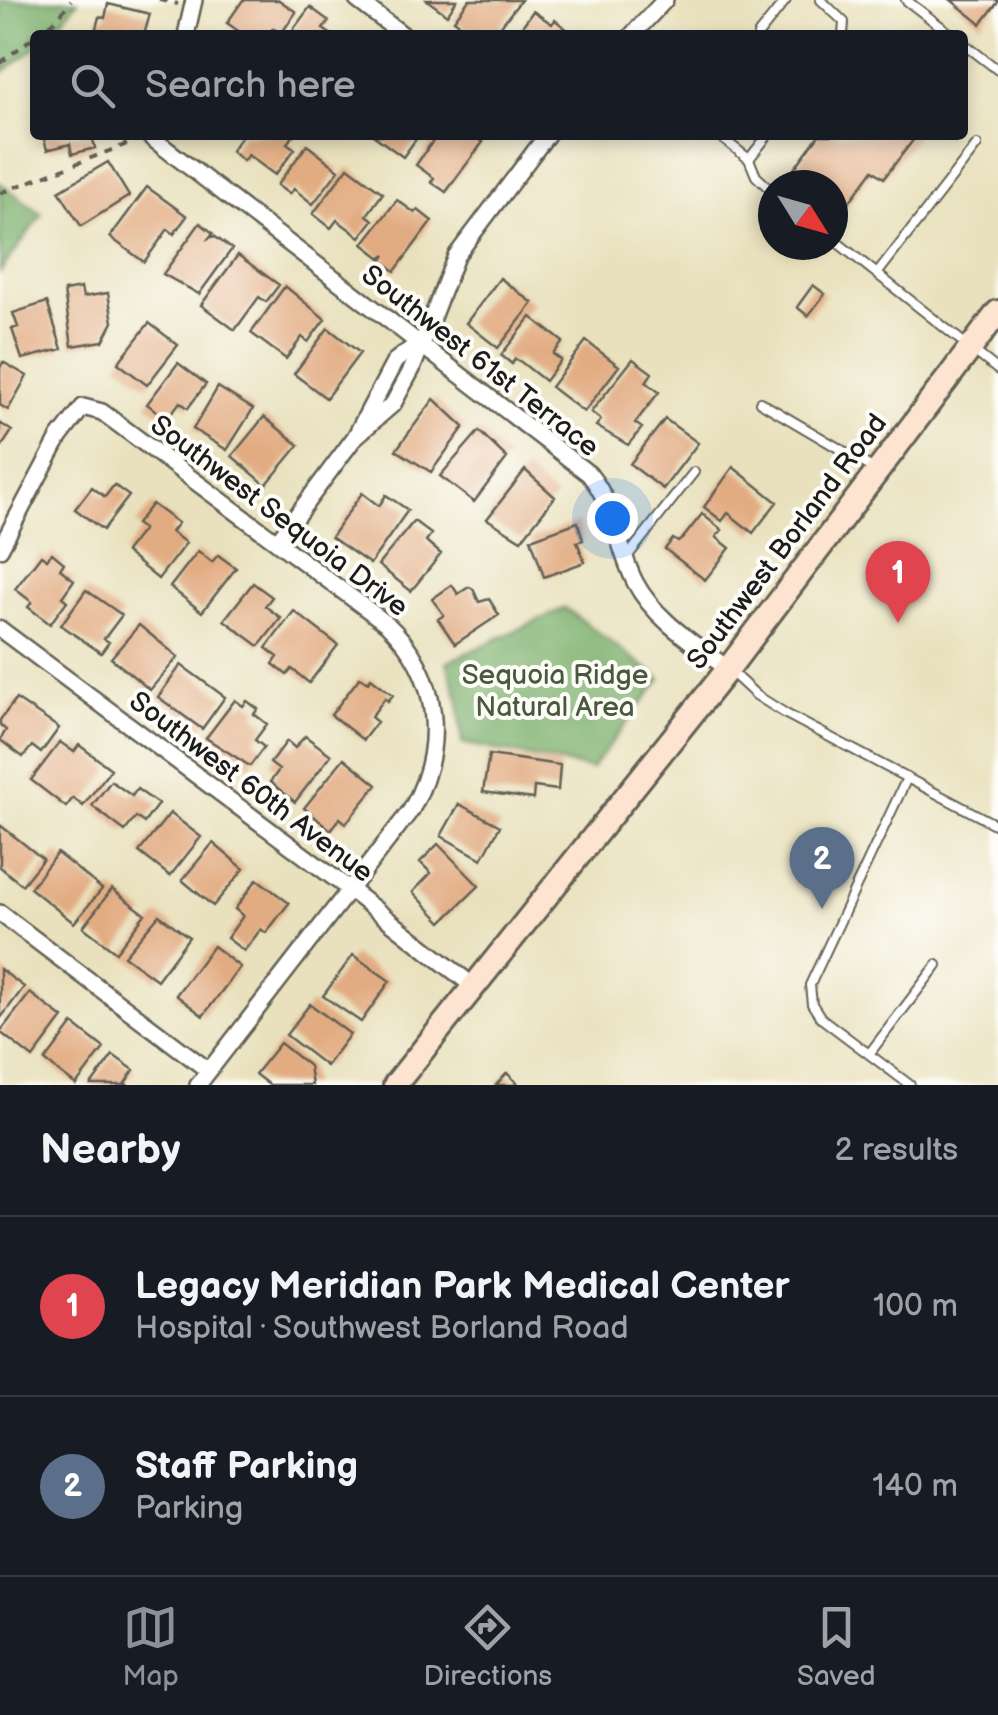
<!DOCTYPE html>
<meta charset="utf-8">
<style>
body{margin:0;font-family:"Balsamiq Sans",sans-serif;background:#20242c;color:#f1f3f6}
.compass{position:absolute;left:758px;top:170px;width:90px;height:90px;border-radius:50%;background:#171b24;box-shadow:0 5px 15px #0003;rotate:127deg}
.you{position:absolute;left:612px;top:518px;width:35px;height:35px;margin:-25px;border:8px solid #fff;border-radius:50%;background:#1a73e8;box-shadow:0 0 0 15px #1a73e833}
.badge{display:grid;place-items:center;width:65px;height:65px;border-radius:50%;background:#8c9099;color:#fff;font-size:32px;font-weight:700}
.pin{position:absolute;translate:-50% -82px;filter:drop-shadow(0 2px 5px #0008)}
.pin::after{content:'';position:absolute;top:52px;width:35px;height:30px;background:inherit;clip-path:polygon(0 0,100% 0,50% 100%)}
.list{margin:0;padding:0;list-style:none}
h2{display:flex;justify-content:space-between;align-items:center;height:130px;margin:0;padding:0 40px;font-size:42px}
h2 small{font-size:32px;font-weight:400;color:#9ea1a6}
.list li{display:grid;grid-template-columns:65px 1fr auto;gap:30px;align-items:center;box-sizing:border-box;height:180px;padding:0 40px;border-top:2px solid #363941}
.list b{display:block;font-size:38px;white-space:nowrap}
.list p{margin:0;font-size:32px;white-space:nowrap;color:#9ea1a6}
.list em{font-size:32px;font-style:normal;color:#9ea1a6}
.icon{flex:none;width:55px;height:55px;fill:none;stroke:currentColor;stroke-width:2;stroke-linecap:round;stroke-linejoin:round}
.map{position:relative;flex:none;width:998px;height:1085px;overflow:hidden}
.search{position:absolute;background:#171b24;box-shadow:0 5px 15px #0003;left:30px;right:30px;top:30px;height:110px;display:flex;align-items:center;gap:25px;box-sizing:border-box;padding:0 35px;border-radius:10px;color:#9ea1a6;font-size:38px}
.sheet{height:490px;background:#171b24}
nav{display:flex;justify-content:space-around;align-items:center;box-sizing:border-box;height:140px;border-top:2px solid #363941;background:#171b24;font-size:28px;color:#9ea1a6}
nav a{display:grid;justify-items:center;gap:5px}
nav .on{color:#8c9099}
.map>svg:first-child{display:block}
</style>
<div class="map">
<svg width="998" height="1085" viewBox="0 0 998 1085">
<rect width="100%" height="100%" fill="#fdfcf7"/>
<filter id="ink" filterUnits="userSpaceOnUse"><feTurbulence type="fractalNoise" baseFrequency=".01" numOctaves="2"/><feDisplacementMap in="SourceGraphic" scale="20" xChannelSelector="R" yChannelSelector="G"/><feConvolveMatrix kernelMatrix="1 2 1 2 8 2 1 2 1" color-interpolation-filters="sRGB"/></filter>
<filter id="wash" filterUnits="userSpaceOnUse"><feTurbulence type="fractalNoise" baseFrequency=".0048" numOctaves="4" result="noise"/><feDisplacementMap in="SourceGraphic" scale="40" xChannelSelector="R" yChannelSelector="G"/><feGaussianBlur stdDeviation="2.25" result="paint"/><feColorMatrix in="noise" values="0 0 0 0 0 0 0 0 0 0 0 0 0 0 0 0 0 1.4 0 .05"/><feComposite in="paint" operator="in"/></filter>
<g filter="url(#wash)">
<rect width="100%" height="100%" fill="#e9e1bd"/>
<path fill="#7aaf6b" stroke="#4b6644" stroke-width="2.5" d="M 0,0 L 78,0 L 51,35 L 35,35 L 35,48 L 0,74 Z
M 0,183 L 42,214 L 0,272 Z
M 565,608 L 661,679 L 591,769 L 462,743 L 459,702 L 447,662 Z"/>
<g id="blocks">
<path fill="#e2ac82" d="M 243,0 L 279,0 L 296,12 L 281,34 L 273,28 L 268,35 L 244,35 L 227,23 Z
M 427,0 L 457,0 L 447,15 Z
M 469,0 L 521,0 L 500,27 L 507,32 L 505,35 L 474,35 L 454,20 Z
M 951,0 L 998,0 L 998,2 L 981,24 Z
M 108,4 L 150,14 L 144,35 L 95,32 L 99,17 L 105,18 Z
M 310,7 L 329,21 L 323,29 L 332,35 L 289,35 Z
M 533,11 L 552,24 L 555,20 L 569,31 L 566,35 L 516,35 Z
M 43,135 L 92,135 L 95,148 L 72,154 L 70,144 L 47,150 Z
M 242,135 L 294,135 L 287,143 L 295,149 L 275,175 L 248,155 L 243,161 L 231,151 Z
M 373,135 L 419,135 L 403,157 Z
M 437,135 L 465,135 L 466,138 L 473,135 L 483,142 L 446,192 L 431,182 L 434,178 L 416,165 Z
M 819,135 L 917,135 L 884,178 L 873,170 L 839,216 L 833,212 L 833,185 L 798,185 L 788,177 Z
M 307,145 L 339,170 L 313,204 L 294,189 L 289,194 L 277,185 Z
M 108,162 L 129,196 L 81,226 L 59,191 Z
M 348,167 L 383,193 L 367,215 L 373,220 L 360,237 L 337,220 L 331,228 L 313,214 Z
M 147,187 L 187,216 L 174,234 L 168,229 L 144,262 L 110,237 Z
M 397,200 L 415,213 L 418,210 L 432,221 L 395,271 L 382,261 L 386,255 L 381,258 L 363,244 Z
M 200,223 L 213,233 L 209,238 L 214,236 L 232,249 L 199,294 L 163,274 Z
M 238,255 L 279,285 L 266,302 L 259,297 L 235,330 L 201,305 Z
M 500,278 L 533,303 L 498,348 L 466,323 Z
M 813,285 L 825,294 L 808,316 L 797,307 Z
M 285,286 L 325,319 L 308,342 L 302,337 L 286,359 L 251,333 Z
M 81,288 L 83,297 L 108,293 L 113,322 L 103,341 L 72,346 L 64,291 Z
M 47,302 L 62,349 L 22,359 L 12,329 L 18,327 L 13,313 Z
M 531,317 L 563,342 L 553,354 L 561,360 L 545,381 L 521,362 L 515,359 L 512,364 L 501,355 Z
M 149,323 L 178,345 L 147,385 L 118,363 Z
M 328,328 L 360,353 L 326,398 L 294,374 Z
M 586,341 L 619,366 L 584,412 L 551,387 Z
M 633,359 L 652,373 L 646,382 L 659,392 L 635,423 L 642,428 L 628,445 L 596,426 L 601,420 L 591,412 Z
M 3,362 L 27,376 L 8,410 L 0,405 L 0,368 Z
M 178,363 L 206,384 L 188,408 L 180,402 L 167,419 L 147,404 Z
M 218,387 L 253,409 L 227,450 L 193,429 Z
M 434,399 L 464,427 L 431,472 L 396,450 Z
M 264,417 L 299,445 L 266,485 L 232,456 Z
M 665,419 L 698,443 L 663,489 L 630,464 Z
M 0,423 L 12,431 L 0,449 Z
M 479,431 L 507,458 L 474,502 L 440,476 Z
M 733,467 L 777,502 L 753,533 L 728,513 L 722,521 L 704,507 Z
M 525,470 L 555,497 L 521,540 L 487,519 Z
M 114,485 L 129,496 L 103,530 L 75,509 L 92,487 L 105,497 Z
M 362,493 L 379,506 L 386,495 L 408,510 L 370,564 L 331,537 Z
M 152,504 L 178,523 L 171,532 L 186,543 L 158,579 L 125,552 L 143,529 L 136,524 Z
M 702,514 L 722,530 L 716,537 L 730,548 L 705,580 L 665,549 L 673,539 L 678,542 L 683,538 Z
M 414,521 L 431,534 L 426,541 L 441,554 L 411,591 L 378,565 Z
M 578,522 L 583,540 L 577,542 L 585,562 L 544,577 L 531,539 Z
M 198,551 L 212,562 L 218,555 L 236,568 L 202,612 L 170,587 Z
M 52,553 L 64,563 L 60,569 L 74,580 L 62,597 L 67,601 L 50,624 L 28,607 L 32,602 L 15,589 L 41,555 L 47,559 Z
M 253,583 L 272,597 L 265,606 L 281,618 L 259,646 L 224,620 Z
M 452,585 L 458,594 L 469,587 L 473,589 L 479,602 L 489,599 L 499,615 L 455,644 L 438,619 L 444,615 L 432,599 Z
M 86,590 L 122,615 L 104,639 L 109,642 L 101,653 L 61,625 Z
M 294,611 L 338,645 L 309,683 L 292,669 L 287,675 L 273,664 L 278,657 L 266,648 Z
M 139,625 L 178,657 L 150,690 L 111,658 Z
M 181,665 L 225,697 L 202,729 L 158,697 Z
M 360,677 L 368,682 L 371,678 L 393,695 L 388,701 L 385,698 L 371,717 L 377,722 L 363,740 L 331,715 Z
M 16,699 L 59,728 L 41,753 L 32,746 L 23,757 L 0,740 L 6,730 L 0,725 L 0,720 Z
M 235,700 L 243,706 L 247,701 L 258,709 L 254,714 L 267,724 L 255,740 L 264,747 L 250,766 L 206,738 Z
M 305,736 L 331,755 L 295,802 L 270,782 L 279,770 L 270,763 L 287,741 L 295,748 Z
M 60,742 L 74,752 L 79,745 L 111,769 L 83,806 L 73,798 L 66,807 L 31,780 Z
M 489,755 L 560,765 L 558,790 L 534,787 L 533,799 L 483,792 Z
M 344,758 L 377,785 L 346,823 L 340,818 L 331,830 L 304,808 Z
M 111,781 L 132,796 L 137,789 L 158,804 L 144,823 L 136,817 L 125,831 L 92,806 Z
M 459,804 L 500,826 L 482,859 L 441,836 Z
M 170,813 L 201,837 L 170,876 L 139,852 Z
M 0,825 L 43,859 L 22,885 L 0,867 Z
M 213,843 L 244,869 L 213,906 L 182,880 Z
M 438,844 L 479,886 L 442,922 L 413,892 L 431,873 L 420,862 Z
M 57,853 L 102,889 L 74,923 L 30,888 Z
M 257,879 L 289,903 L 266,933 L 261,929 L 244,951 L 227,938 L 243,916 L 235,909 Z
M 112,889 L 145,914 L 116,952 L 83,927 Z
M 159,915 L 189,937 L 157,980 L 124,956 Z
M 213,946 L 240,967 L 203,1016 L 176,995 Z
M 353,955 L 390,981 L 361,1022 L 323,996 Z
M 0,969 L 24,987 L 0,1019 Z
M 30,993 L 63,1018 L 33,1058 L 0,1032 Z
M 310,1004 L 350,1034 L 326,1066 L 286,1035 Z
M 73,1024 L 104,1048 L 76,1085 L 45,1061 Z
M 280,1043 L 309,1066 L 312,1085 L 269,1085 L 255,1074 Z
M 113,1055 L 134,1070 L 125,1083 L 127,1085 L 91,1085 Z
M 507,1073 L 519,1085 L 496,1085 Z"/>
</g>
</g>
<g filter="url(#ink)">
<use href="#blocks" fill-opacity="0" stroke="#646154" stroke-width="2.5"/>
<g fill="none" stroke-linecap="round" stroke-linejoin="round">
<g stroke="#646154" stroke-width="12">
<path id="service" d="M 821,0 L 844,22 L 843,35
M 906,0 L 952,35
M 758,35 L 786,0
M 963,43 L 998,70
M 718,135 L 749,159 L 756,176 L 773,192
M 749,159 L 768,135
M 833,239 L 998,370
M 877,274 L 977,145
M 760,402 L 874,469
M 627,557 L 694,472
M 730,671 L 756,695 L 786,714 L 998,826
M 907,778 L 810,985 L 812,1004 L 821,1018 L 910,1085
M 869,1054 L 937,965"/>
</g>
<g stroke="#646154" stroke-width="20">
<path id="minor" d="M 357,0 L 403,35
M 186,35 L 194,0
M 632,35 L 665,0
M 148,135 L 589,474 C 617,509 616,545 635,582 C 654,619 696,645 728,669
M 355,437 L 393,404 L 412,369 L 456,256 L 547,135
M 277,542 L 355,437 L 395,361 L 420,342
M 0,549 L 59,438 L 83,407 L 102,412 L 387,624 C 440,674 447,747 411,810 L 198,1085
M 0,629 L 349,889 L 473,986
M 0,913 L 209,1071"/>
</g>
<g stroke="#646154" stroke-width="28">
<path id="secondary" d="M 395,1085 L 728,669 L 998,312"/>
</g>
<path stroke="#646154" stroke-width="4" stroke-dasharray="8 8" stroke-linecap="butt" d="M 159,0 L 178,4
M 37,35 L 58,18 L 71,0
M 0,63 L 35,36
M 0,193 L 135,141"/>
<use href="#service" stroke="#fff" stroke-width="8"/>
<use href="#minor" stroke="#fff" stroke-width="15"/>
<use href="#secondary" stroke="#fde4d1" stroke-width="22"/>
</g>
</g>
<g text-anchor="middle" stroke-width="8" stroke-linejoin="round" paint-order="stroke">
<g font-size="28" fill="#1c1c1c" stroke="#fdfcf7">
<text transform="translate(481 360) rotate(38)" y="10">Southwest 61st Terrace</text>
<text transform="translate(280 515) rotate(37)" y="10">Southwest Sequoia Drive</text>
<text transform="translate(786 541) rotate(-53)" y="10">Southwest Borland Road</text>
<text transform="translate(252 786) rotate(37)" y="10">Southwest 60th Avenue</text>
</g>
<g font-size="28" fill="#48593d" stroke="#fdfcf7">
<text x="555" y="684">Sequoia Ridge<tspan x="555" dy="32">Natural Area</tspan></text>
</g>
</g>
</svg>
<svg class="compass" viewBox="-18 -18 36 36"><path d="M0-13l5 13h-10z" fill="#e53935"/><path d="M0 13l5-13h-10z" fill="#9ea1a6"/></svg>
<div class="you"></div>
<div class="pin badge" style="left:898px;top:623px;background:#e0444e">1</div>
<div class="pin badge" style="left:822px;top:909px;background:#5c6f8a">2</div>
<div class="search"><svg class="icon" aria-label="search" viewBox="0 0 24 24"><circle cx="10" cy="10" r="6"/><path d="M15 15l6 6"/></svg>Search here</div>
</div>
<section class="sheet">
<h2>Nearby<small>2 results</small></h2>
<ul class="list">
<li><span class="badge" style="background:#e0444e">1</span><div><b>Legacy Meridian Park Medical Center</b><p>Hospital · Southwest Borland Road</p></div><em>100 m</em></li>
<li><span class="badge" style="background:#5c6f8a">2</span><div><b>Staff Parking</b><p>Parking</p></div><em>140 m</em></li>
</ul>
</section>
<nav>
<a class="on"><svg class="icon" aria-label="map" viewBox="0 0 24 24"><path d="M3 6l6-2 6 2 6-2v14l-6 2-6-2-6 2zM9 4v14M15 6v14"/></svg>Map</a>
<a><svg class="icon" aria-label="directions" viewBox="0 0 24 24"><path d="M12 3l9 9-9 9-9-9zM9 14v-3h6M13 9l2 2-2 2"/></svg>Directions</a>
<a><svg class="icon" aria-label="saved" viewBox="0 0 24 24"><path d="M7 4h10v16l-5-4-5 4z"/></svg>Saved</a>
</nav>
